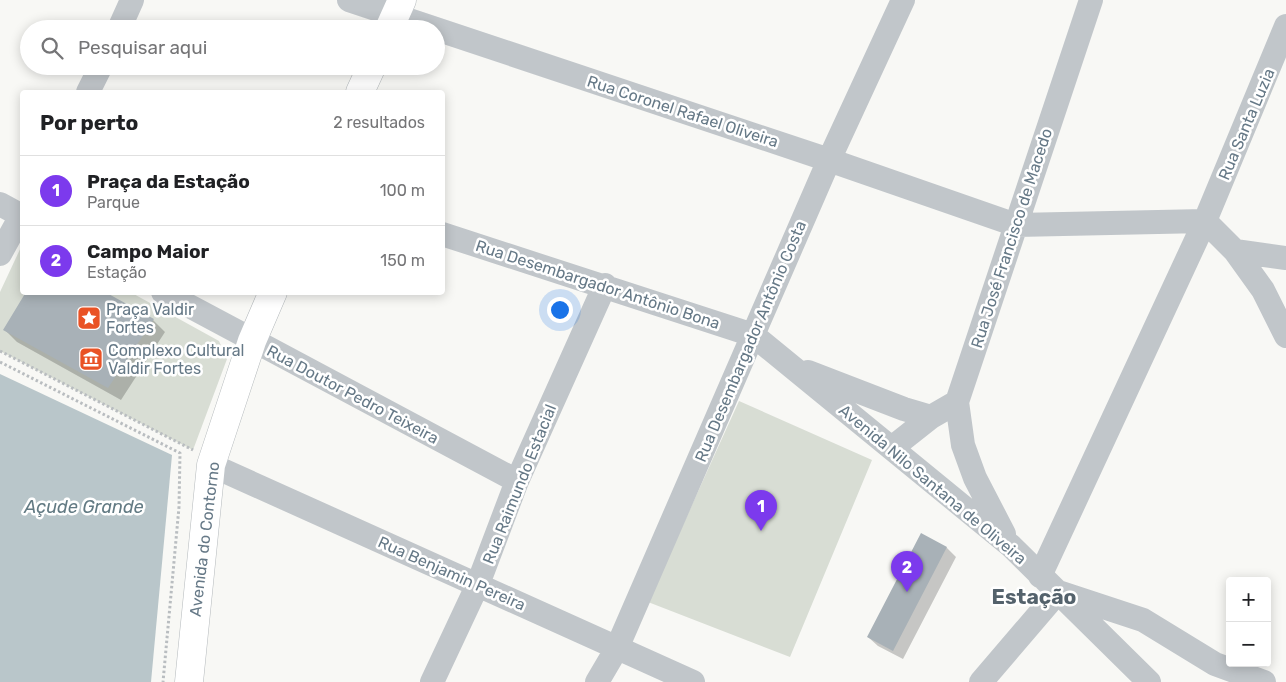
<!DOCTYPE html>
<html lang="pt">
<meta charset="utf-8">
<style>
body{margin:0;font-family:Rubik,sans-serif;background:#f6f6f6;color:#202124}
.controls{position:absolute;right:15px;bottom:15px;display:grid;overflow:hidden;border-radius:5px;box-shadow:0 2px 12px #0003}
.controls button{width:45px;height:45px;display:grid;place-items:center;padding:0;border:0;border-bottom:1px solid #e0e0e0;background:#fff;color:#202124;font:25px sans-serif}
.you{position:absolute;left:559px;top:309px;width:18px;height:18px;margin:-12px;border:4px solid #fff;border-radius:50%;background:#1a73e8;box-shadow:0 0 0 8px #1a73e833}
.badge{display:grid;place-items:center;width:32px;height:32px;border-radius:50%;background:#7c3aed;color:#fff;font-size:16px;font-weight:700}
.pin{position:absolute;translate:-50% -41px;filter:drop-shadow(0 1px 2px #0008)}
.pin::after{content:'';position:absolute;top:26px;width:18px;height:15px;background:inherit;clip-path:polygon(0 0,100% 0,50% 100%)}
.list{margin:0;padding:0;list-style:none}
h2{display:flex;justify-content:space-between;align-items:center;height:65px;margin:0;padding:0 20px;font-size:21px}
h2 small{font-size:16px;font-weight:400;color:#757577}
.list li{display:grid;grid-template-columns:32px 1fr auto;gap:15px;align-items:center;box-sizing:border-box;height:70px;padding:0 20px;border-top:1px solid #e0e0e0}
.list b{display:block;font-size:19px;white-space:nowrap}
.list p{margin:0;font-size:16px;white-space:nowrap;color:#757577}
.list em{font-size:16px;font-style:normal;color:#757577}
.icon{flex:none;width:28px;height:28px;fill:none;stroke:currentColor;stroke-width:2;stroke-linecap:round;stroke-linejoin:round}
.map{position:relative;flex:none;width:1286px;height:682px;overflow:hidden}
.search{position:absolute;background:#fff;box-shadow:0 2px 12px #0003;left:20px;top:20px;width:425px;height:55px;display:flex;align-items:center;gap:12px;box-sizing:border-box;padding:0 18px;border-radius:28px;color:#757577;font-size:19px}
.panel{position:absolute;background:#fff;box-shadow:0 2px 12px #0003;left:20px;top:90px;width:425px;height:205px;border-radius:5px}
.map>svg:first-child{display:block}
</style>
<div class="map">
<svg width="1286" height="682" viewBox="0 0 1286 682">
<rect width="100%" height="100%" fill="#f8f8f5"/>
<path fill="#d8ddd4" d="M 22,245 L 22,292 L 132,293 L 219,341 L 227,359 L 193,450 L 0,351 L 0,292 Z
M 739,401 L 872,460 L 790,657 L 648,602 Z"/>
<path fill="#b9c6ca" d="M 0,374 L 172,455 L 151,682 L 0,682 Z"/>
<path fill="#0003" d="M 153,320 L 165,332 L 121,400 L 17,342 L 5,330 Z
M 922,535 L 947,548 L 956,557 L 903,659 L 878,646 L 868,637 Z"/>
<path fill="#a8b1b7" d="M 26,292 L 105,292 L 154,319 L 108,388 L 3,330 Z
M 921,533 L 947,547 L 893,651 L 867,637 Z"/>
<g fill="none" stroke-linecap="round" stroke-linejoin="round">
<g stroke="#b4b9bc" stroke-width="29">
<path id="highway" d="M 389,29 L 402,0
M 360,92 L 372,66
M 189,682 L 211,465 L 252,341 L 273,292"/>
</g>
<path stroke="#b9bdc0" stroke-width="3" stroke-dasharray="2.5 2.5" stroke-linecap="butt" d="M 0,351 L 193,450
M 0,362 L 180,453 L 179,507 L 163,682"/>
<path stroke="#c1c6ca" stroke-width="24" d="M 349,0 L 829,160 L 1016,225 L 1205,221 L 1235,251 L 1263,290 L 1286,336
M 119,29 L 132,0
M 88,92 L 101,66
M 0,204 L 22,216
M 442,234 L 753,335 L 1011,546 L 1149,682
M 1235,251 L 1286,258
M 0,254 L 22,214
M 163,292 L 517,481
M 808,372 L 904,409 L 931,417
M 957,402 L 963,445 L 975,478 L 1004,534
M 893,447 L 931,417 L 957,402 L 1091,0
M 211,465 L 693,682
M 1040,576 L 1205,221 L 1286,26
M 432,682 L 478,584 L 517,481 L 605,285
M 597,682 L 617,648 L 829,160 L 903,0
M 981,682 L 1058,592 L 1143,620 L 1215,664 L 1264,682"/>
<use href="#highway" stroke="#fff" stroke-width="28"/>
</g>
<defs>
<g id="sight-square" transform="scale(1.25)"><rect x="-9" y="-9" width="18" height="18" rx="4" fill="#e95225" stroke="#fff"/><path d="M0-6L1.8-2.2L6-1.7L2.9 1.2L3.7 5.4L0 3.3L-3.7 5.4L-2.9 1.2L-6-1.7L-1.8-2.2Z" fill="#fff"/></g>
<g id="museum-square" transform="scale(1.25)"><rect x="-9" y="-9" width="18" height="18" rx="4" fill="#e95225" stroke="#fff"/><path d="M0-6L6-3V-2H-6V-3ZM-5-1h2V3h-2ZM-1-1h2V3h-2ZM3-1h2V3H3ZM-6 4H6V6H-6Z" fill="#fff"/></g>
</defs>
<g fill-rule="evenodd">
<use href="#sight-square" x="89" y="318"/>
<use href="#museum-square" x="91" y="359"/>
</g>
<g text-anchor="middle" stroke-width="5" stroke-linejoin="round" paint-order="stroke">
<g font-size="16" fill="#667987" stroke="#fff">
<text transform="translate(683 111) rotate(18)" y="6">Rua Coronel Rafael Oliveira</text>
<text transform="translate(1246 124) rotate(-67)" y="6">Rua Santa Luzia</text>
<text transform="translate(1011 238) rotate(-72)" y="6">Rua José Francisco de Macedo</text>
<text transform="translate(598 284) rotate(18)" y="6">Rua Desembargador Antônio Bona</text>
<text transform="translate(750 341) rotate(-67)" y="6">Rua Desembargador Antônio Costa</text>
<text transform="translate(353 394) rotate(28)" y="6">Rua Doutor Pedro Teixeira</text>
<text transform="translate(519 484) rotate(-68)" y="6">Rua Raimundo Estacial</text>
<text transform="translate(933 484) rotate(40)" y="6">Avenida Nilo Santana de Oliveira</text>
<text transform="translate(204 539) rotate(-83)" y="6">Avenida do Contorno</text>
<text transform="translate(452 573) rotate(24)" y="6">Rua Benjamin Pereira</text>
</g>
<g font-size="16" fill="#667987" stroke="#fff" text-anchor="start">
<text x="106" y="315">Praça Valdir<tspan x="106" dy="18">Fortes</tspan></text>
<text x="108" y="356">Complexo Cultural<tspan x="108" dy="18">Valdir Fortes</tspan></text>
</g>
<g font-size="18" font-style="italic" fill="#627a83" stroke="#fff">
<text x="84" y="513">Açude Grande</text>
</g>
<g font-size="21" font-weight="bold" fill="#54626c" stroke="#fff">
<text x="1034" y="604">Estação</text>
</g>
</g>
</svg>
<div class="controls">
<button>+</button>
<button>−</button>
</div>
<div class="you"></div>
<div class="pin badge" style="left:761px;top:531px">1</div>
<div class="pin badge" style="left:907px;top:592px">2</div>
<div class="search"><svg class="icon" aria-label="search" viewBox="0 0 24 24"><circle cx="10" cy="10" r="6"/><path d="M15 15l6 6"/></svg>Pesquisar aqui</div>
<section class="panel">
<h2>Por perto<small>2 resultados</small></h2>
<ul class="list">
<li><span class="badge">1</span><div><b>Praça da Estação</b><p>Parque</p></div><em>100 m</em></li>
<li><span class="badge">2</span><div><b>Campo Maior</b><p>Estação</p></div><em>150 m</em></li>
</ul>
</section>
</div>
